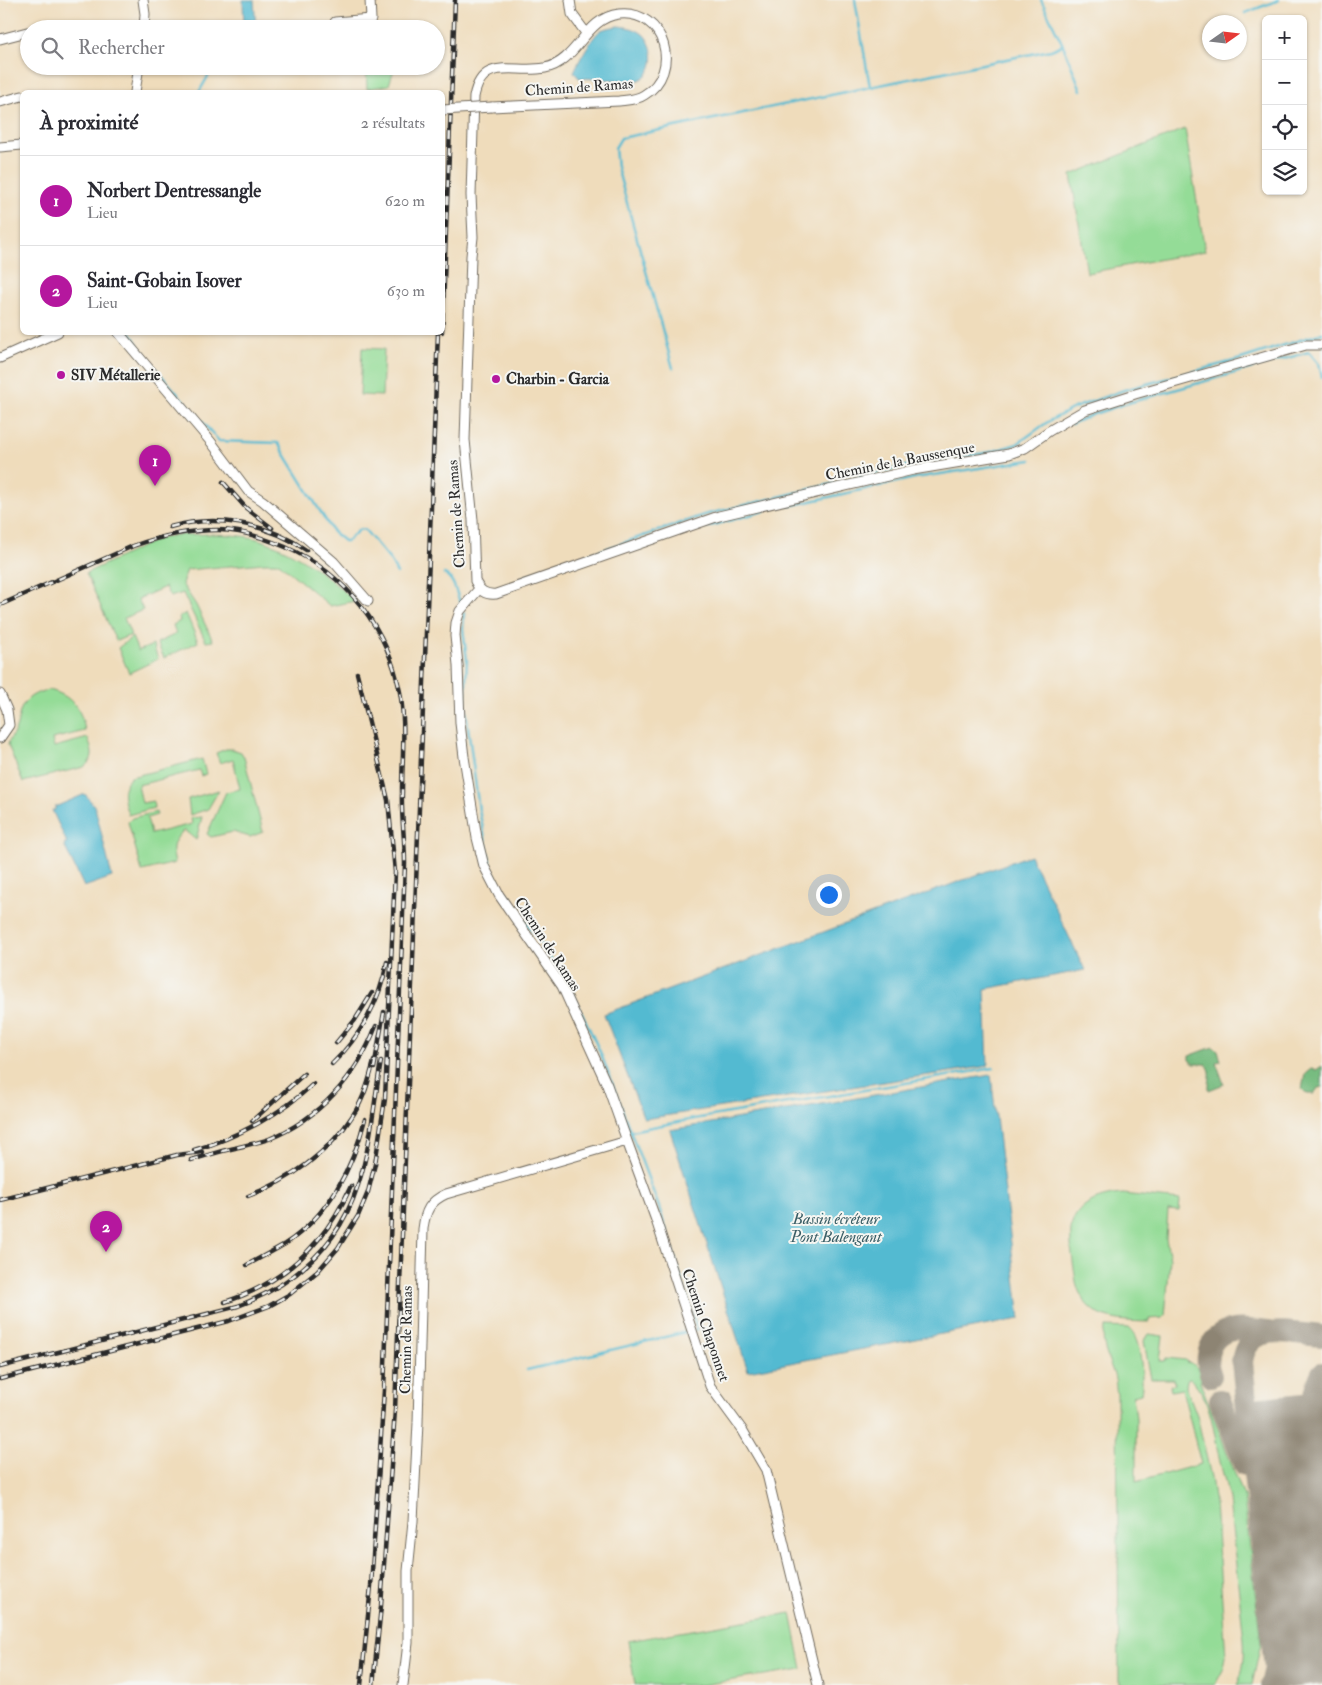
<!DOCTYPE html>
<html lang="fr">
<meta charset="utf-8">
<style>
body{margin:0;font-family:"IM FELL Double Pica",serif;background:#f2f2f3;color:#2b2b33}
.controls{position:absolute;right:15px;top:15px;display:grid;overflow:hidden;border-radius:8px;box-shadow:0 1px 4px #0004}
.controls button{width:45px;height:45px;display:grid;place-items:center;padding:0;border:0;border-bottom:1px solid #e1e1e2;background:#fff;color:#2b2b33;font:25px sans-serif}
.compass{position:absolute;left:1202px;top:15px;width:45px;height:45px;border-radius:50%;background:#fff;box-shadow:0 1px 4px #0004;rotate:76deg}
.you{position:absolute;left:828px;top:894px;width:18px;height:18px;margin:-12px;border:4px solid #fff;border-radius:50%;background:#1a73e8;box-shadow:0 0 0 8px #1a73e833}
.badge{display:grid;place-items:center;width:32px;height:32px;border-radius:50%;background:#b5179e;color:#fff;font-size:16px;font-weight:700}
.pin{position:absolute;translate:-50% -41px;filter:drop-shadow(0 1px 2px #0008)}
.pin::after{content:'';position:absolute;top:26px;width:18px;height:15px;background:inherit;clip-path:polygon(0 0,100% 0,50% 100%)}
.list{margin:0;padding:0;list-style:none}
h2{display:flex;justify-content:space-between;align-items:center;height:65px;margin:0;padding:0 20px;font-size:21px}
h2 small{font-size:16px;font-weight:400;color:#7c7c81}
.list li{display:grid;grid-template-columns:32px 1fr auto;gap:15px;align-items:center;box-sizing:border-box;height:90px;padding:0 20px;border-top:1px solid #e1e1e2}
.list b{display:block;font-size:19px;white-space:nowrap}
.list p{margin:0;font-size:16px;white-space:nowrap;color:#7c7c81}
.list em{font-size:16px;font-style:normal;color:#7c7c81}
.icon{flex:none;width:28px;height:28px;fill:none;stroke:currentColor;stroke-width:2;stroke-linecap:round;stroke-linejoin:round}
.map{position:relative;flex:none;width:1322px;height:1685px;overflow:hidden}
.search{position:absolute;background:#fff;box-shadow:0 1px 4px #0004;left:20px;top:20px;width:425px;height:55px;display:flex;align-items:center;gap:12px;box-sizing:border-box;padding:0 18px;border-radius:28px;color:#7c7c81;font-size:19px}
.panel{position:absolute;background:#fff;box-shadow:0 1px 4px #0004;left:20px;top:90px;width:425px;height:245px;border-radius:8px}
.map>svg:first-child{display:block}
</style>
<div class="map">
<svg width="1322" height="1685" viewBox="0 0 1322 1685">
<rect width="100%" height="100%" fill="#f6f6f2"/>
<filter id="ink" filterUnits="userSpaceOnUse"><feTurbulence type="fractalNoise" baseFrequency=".02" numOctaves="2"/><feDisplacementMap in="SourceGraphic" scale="10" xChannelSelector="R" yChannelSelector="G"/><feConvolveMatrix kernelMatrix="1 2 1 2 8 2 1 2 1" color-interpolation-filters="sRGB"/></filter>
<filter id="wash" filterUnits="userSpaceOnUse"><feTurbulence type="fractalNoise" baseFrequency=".0096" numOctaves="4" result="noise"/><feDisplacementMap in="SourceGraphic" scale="20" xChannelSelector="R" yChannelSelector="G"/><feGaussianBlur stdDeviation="1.12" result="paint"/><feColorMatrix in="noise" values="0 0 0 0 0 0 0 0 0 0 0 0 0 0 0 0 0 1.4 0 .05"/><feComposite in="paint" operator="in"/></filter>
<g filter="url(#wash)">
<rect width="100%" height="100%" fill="#efdcbb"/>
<path fill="#94dc97" stroke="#608461" d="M 366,66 L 395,66 L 389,85 L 367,89 Z
M 1185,129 L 1205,251 L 1087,273 L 1071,175 Z
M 362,348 L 384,349 L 382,396 L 360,395 Z
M 211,534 C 228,535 247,535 264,541 C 301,554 327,576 355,601 L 330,606 L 279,563 L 264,563 L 187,570 L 182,584 L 196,605 L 213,641 L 206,642 L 183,593 L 170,597 L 165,587 L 138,599 L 143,610 L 124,618 L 131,635 L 116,641 L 86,573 L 156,540 L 175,535 Z
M 186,613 L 198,642 L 164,658 L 157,643 L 176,634 L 173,625 L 180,621 L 179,617 Z
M 132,637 L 138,651 L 153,645 L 158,659 L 129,673 L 118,648 Z
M 49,690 C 71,695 82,709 85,731 L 52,739 L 54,747 L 88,738 C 92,752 96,757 84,767 L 23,782 L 8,745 C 9,739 12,737 15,731 C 18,725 18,718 20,712 C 24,698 36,692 49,690 Z
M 226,749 L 232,749 L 241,752 L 244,757 L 263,832 L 250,837 L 233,832 L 211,837 L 207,834 L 226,792 L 240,789 L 233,759 L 220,763 L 216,753 Z
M 202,759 L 206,774 L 201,776 L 199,770 L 138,785 L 142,803 L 153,801 L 154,808 L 128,815 C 124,800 119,789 131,777 Z
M 219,790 L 208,809 L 190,815 L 188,799 Z
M 156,812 L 157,815 L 147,818 L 151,834 L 192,824 L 191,818 L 202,817 L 196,840 L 184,830 C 172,842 171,847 175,863 L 142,871 L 128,822 L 132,818 Z
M 1123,1194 L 1180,1200 L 1179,1211 L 1168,1210 L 1166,1239 L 1170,1259 L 1165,1316 L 1162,1318 L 1149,1319 L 1149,1322 C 1116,1321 1086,1321 1076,1282 C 1074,1266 1068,1239 1072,1224 C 1078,1202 1103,1195 1123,1194 Z
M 1106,1327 L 1129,1328 C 1141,1338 1144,1379 1141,1394 L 1133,1396 L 1136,1418 L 1136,1482 L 1201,1464 L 1182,1389 L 1171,1391 L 1170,1385 L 1175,1384 L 1174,1379 L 1151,1379 L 1144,1341 L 1149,1334 L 1163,1336 L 1160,1361 L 1165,1361 L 1166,1358 L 1186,1360 L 1186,1362 C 1196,1363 1199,1370 1203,1379 L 1200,1381 L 1244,1497 L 1261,1643 L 1252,1685 L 1237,1685 C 1244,1670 1245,1656 1244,1640 L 1229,1500 C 1227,1487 1223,1475 1220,1462 C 1214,1437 1212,1396 1190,1379 L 1187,1380 L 1186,1387 L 1197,1415 L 1211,1477 L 1215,1504 L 1226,1656 L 1224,1668 L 1215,1685 L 1119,1685 L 1117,1395 C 1116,1389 1116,1382 1114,1375 C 1110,1362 1098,1340 1106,1327 Z
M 791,1613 L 802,1669 L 702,1685 L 635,1685 L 628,1641 Z"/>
<path fill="#77bc80" stroke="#517456" d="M 1213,1047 L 1218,1050 L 1221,1061 L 1216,1062 L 1224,1084 L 1209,1090 C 1208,1079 1214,1073 1206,1064 L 1194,1064 L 1189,1060 L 1189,1056 Z
M 1322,1066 L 1322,1087 L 1318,1088 L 1314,1094 L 1307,1094 L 1302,1089 L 1305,1074 L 1311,1069 L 1316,1070 Z"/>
<path fill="#53bad1" stroke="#3f727e" d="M 243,0 L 254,0 L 256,29 L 244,29 Z
M 618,26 C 627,27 636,28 644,35 C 657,49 656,77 635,81 L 579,78 L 574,72 C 578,62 593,35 601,30 C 606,28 613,27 618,26 Z
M 85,794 L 95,807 L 112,877 L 84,887 L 64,845 L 67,843 L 52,810 L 55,810 L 55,807 Z
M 1030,855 L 1085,970 L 985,989 L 988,1066 L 644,1119 L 604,1014 Z
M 991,1075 L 1020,1319 L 748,1371 L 670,1130 Z"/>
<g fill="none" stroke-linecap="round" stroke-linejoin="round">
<path stroke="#53bad1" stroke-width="2.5" d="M 855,0 L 870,87
M 1041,0 L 1063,45 L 1081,90
M 1245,13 L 1279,0
M 199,92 L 214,66
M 130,332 L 143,354 L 219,441 L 278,443 L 333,532 L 344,541 L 347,541 L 360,529 L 365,530 L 390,560 L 397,573
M 673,368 L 617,167 L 615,148 L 621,138 L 1051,50 L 1063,45
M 1071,424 L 1094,414 L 1128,403 L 1309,352 L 1319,364 L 1322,377
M 789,506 L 915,478 L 1031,460
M 707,527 L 764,511
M 444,574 C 454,578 456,593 460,602
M 522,578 L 704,515 L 914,464 L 990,452 L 1017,444 L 1049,421 L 1074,408 L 1124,390 L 1241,359 L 1322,333
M 464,613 L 463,629 L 467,660 L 465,704 L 479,810 L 491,867 L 498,884 L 513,901
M 517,909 L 563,976 L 576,1000 L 601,1054 L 659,1207 L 697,1329 L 695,1330
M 631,1131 L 694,1119 L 994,1068
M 527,1370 L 690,1331"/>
<path stroke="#8d8473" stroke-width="22" d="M 1322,1373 C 1304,1407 1318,1469 1322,1507
M 1211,1376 C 1203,1356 1210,1334 1233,1330 C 1244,1328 1258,1331 1269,1332
M 1220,1400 L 1245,1465
M 1252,1426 L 1248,1419 L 1250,1412 L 1253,1409 L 1303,1404 L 1309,1407 L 1312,1413 L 1308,1421
M 1254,1445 L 1250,1438 L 1252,1431 L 1255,1429 L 1305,1423 L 1311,1426 L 1314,1432 L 1310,1440
M 1256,1464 L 1252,1457 C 1254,1451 1255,1448 1261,1447 L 1307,1442 L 1315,1447 L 1316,1454
M 1258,1483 L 1255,1477 L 1257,1469 L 1259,1467 L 1309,1461 L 1317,1467 L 1318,1473 L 1314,1479
M 1262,1504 L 1259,1502 L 1257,1496 L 1259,1488 L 1265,1485 L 1314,1481 L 1319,1486 L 1320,1493 L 1318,1497
M 1260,1520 L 1259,1515 L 1261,1508 L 1267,1505 L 1313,1500 L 1319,1503 L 1322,1508
M 1264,1541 C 1260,1535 1260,1529 1266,1525 L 1315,1519 L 1322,1523
M 1266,1560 C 1262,1554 1262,1548 1268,1544 L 1317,1538 L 1322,1540
M 1268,1579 L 1265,1573 L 1267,1565 L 1270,1563 L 1322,1558
M 1270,1598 L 1267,1588 L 1272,1582 L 1322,1577
M 1271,1617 L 1269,1607 L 1274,1601 L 1322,1596
M 1275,1637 L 1271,1630 L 1273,1622 L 1276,1620 L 1322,1615
M 1275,1654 L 1273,1645 L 1278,1640 L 1322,1635
M 1278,1675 C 1274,1669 1274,1663 1280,1659 L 1322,1654
M 1271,1685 L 1275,1668 L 1242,1362 C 1248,1320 1291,1334 1322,1336
M 1277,1685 L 1279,1680 L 1282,1678 L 1322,1673"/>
</g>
</g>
<g filter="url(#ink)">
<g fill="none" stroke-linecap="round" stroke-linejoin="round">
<g stroke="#70695d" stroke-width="11">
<path id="street" d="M 143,0 L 145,14 L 144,29
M 570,0 L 572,14 L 586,33
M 335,22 L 371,19 L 370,0
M 0,39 L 27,32
M 135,92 L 139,66
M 0,102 L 22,96
M 492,107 L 619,101 C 627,100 637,100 644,95 C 683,72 665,9 619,14 C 584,18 578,62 545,68 C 514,74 482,55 474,97 L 471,195 L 473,237 L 471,256 L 465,440 L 473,520 L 475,581 C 480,591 485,595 496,594 L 719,516 L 913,470 L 1009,454 L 1025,448 L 1049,431 L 1085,410 L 1135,394 L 1306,345 L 1319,345
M 0,147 L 22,145
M 118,332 L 211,442 L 248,491 L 263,501 L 334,562 L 368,601
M 0,358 L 58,332
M 0,694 L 7,710 L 9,725 L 0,738
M 627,1141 L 656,1220 L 710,1386 L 743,1431 L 766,1470 L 818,1685
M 403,1685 L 408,1643 L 408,1571 L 413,1521 L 418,1423 L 423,1229 C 425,1211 430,1201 446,1194 L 627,1141 L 607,1085 L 562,986 L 499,895 L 484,866 L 477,838 L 464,757 L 460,723 L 458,665 L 455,636 L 456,623 L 460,611 L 479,589"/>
</g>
<use href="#street" stroke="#fff" stroke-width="9"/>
<g stroke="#2b2b2b" stroke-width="4.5">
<path id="rail" d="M 442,332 L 455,0
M 223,482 L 246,508 L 272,528
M 170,527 C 216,514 268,523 306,550
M 0,605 L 133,546 C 161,536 188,530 218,530 C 237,530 255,535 273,542 C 336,565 382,617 398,683 C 407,718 402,756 402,792 C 401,816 405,840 405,864 L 384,1390 L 371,1586 L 361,1685
M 336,1043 L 355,1020 L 372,993
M 332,1064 C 360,1037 380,1001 387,962
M 374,1068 L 384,1012
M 252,1121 L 304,1074
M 194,1150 C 234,1139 283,1113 313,1084
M 191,1160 C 206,1156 220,1151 235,1148 C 246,1145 258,1143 269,1139 C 319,1119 357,1076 376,1026
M 248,1196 C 289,1181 330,1152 353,1115 C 364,1099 369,1080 374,1061
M 0,1200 L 177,1155 L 202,1152
M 247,1265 C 260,1258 273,1251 285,1244 C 328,1216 353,1168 365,1119
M 225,1302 C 284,1283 326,1242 351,1186
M 0,1367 L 238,1306 C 295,1284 339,1245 358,1185 C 371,1146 374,1102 381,1061
M 0,1379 L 229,1321 L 269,1306 L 290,1294 L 318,1271 L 338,1248 L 358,1216 L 368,1192 L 375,1164 L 385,1099 L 395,872 L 388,800 L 357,673
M 373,1685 L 381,1606 L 395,1410 L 438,332"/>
</g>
<use href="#rail" stroke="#f6f6f2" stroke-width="2.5" stroke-dasharray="8" stroke-linecap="butt"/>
<g stroke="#70695d" stroke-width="11" stroke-linecap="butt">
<path id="street-bridge" d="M 442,110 L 492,107"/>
</g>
<use href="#street-bridge" stroke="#fff" stroke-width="9"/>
</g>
</g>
<g fill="#b5179e" stroke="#f6f6f2" stroke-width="2">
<circle cx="61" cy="375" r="5"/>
<circle cx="496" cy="379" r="5"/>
</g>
<g text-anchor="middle" stroke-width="4" stroke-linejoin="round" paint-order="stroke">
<g font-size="15" fill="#2b2b2b" stroke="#f6f6f2">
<text transform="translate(579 87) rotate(-4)" y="5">Chemin de Ramas</text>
<text transform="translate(900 461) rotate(-11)" y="5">Chemin de la Baussenque</text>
<text transform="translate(456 514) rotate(-94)" y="5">Chemin de Ramas</text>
<text transform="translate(548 944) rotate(57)" y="5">Chemin de Ramas</text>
<text transform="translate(706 1325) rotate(71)" y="5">Chemin Chaponnet</text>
<text transform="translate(406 1340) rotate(-89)" y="5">Chemin de Ramas</text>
</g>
<g font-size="15" font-weight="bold" fill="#2b2b2b" stroke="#f6f6f2" text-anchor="start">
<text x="71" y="380">SIV Métallerie</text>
<text x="506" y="384">Charbin - Garcia</text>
</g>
<g font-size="16" font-style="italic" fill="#395d65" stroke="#f6f6f2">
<text x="836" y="1224">Bassin écréteur<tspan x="836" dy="18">Pont Balengant</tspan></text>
</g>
</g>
</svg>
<div class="controls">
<button>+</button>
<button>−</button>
<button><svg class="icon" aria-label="locate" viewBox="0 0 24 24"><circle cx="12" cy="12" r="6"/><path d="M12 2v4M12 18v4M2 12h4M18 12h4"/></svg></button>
<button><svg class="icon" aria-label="layers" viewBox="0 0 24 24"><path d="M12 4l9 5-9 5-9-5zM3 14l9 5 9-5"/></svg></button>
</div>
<svg class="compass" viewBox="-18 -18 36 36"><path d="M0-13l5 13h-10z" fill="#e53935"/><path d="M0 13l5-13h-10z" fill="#7c7c81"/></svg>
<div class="you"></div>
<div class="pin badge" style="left:155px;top:486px">1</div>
<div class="pin badge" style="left:106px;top:1252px">2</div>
<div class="search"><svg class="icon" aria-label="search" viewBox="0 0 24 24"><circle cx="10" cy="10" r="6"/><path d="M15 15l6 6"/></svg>Rechercher</div>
<section class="panel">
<h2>À proximité<small>2 résultats</small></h2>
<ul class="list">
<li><span class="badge">1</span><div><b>Norbert Dentressangle</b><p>Lieu</p></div><em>620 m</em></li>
<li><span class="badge">2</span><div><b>Saint-Gobain Isover</b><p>Lieu</p></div><em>630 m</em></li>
</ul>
</section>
</div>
